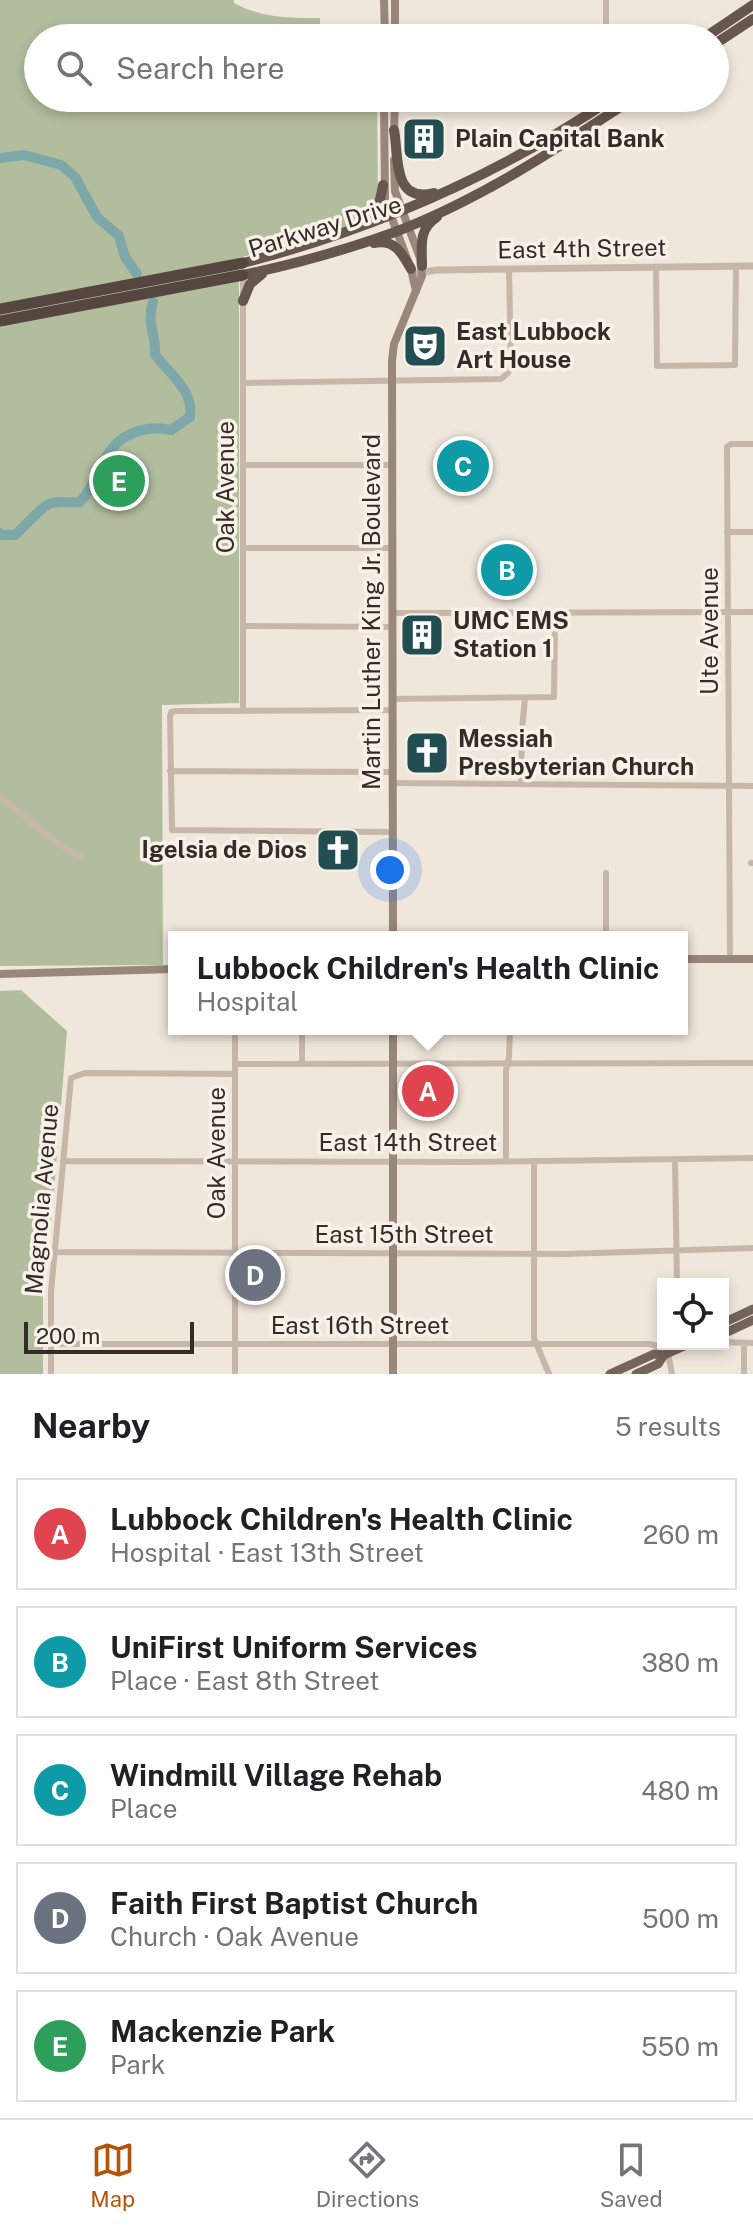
<!DOCTYPE html>
<meta charset="utf-8">
<style>
body{margin:0;font-family:"Public Sans",sans-serif;background:#f2f2f2;color:#202124}
.controls{position:absolute;right:24px;bottom:24px;display:grid;overflow:hidden;border-radius:0px;box-shadow:0 4px 12px #0003}
.controls button{width:72px;height:72px;display:grid;place-items:center;padding:0;border:0;border-bottom:2px solid #e0e0e0;background:#fff;color:#202124;font:40px sans-serif}
.scale{position:absolute;left:24px;bottom:20px;width:170px;box-sizing:border-box;padding-left:8px;border:4px solid #342c28;border-top:0;font-size:22px;line-height:28px;white-space:nowrap;color:#342c28;-webkit-text-stroke:6px #f8f1e8;paint-order:stroke}
.you{position:absolute;left:390px;top:870px;width:28px;height:28px;margin:-20px;border:6px solid #fff;border-radius:50%;background:#1a73e8;box-shadow:0 0 0 12px #1a73e833}
.badge{display:grid;place-items:center;width:52px;height:52px;border-radius:50%;background:#b45309;color:#fff;font-size:26px;font-weight:700}
.pin{position:absolute;translate:-50% -50%;border:4px solid #fff;box-shadow:0 2px 8px #0006}
.popup{position:absolute;left:168px;top:931px;width:520px;height:104px;box-sizing:border-box;display:grid;place-content:center;border-radius:0px;background:#fff;filter:drop-shadow(0 2px 6px #0005);font-size:26px;white-space:nowrap;color:#757577}
.popup b{font-size:30px;color:#202124}
.popup::after{content:'';position:absolute;left:50%;top:100%;margin-left:-16px;border:16px solid transparent;border-top-color:#fff}
.list{margin:0;padding:0;list-style:none}
h2{display:flex;justify-content:space-between;align-items:center;height:104px;margin:0;padding:0 32px;font-size:34px}
h2 small{font-size:26px;font-weight:400;color:#757577}
.list li{display:grid;grid-template-columns:52px 1fr auto;gap:24px;align-items:center;box-sizing:border-box;height:112px;margin:0 16px 16px;padding:0 16px;border:2px solid #e0e0e0;border-radius:0px}
.list b{display:block;font-size:30px;white-space:nowrap}
.list p{margin:0;font-size:26px;white-space:nowrap;color:#757577}
.list em{font-size:26px;font-style:normal;color:#757577}
.icon{flex:none;width:44px;height:44px;fill:none;stroke:currentColor;stroke-width:2;stroke-linecap:round;stroke-linejoin:round}
.map{position:relative;flex:none;width:753px;height:1374px;overflow:hidden}
.search{position:absolute;background:#fff;box-shadow:0 4px 12px #0003;left:24px;right:24px;top:24px;height:88px;display:flex;align-items:center;gap:20px;box-sizing:border-box;padding:0 28px;border-radius:44px;color:#757577;font-size:30px}
.sheet{height:744px;background:#fff}
nav{display:flex;justify-content:space-around;align-items:center;box-sizing:border-box;height:112px;border-top:2px solid #e0e0e0;background:#fff;font-size:22px;color:#757577}
nav a{display:grid;justify-items:center;gap:4px}
nav .on{color:#b45309}
.map>svg:first-child{display:block}
</style>
<div class="map">
<svg width="753" height="1374" viewBox="0 0 753 1374">
<rect width="100%" height="100%" fill="#f0e7dc"/>
<path fill="#b2bd9e" d="M 0,0 L 234,0 L 234,3 C 261,18 290,18 320,18 L 320,38 L 38,38 L 38,98 L 377,98 L 378,192 L 370,215 L 348,226 L 239,258 L 239,703 L 162,705 L 163,965 L 0,966 Z
M 21,990 L 67,1031 L 54,1192 L 43,1294 L 43,1374 L 0,1374 L 0,991 Z"/>
<g fill="none" stroke-linecap="round" stroke-linejoin="round">
<path stroke="#7ea7aa" stroke-width="10" d="M 0,158 L 24,155 L 61,165 L 75,177 L 97,217 L 119,236 L 125,257 L 137,274
M 0,533 L 2,535 L 15,535 C 24,528 43,504 52,503 C 60,501 70,503 80,502 C 101,480 101,445 133,433 C 146,428 158,427 171,430 L 190,417 C 194,389 169,375 155,354 C 156,334 146,322 153,302"/>
<path stroke="#c7b7a9" stroke-width="6" d="M 606,38 L 606,0
M 656,268 L 657,366 L 735,365 L 736,266
M 243,275 L 243,711
M 244,383 L 501,379 L 508,373 L 511,367 L 509,269
M 244,465 L 392,465
M 727,532 L 753,532
M 244,548 L 392,548
M 393,613 L 753,612
M 244,626 L 393,627
M 392,699 L 554,697 L 555,613
M 392,710 L 176,711 L 171,712 L 170,717 L 172,830 L 392,832
M 170,771 L 392,772
M 392,783 L 753,786
M 521,784 L 522,729 L 525,698
M 0,797 L 61,846 L 81,858
M 751,863 L 753,863
M 606,873 L 606,937
M 730,959 L 727,447 L 731,444 L 753,444
M 235,1029 L 235,1374
M 235,1064 L 753,1063
M 302,1064 L 302,1029
M 675,1159 L 677,1284
M 63,1161 L 467,1162 L 753,1158
M 506,1161 L 506,1070 L 509,1057 L 510,1029
M 534,1161 L 534,1338 L 549,1374
M 55,1252 L 565,1254 L 753,1248
M 723,1342 L 753,1343
M 50,1344 L 650,1344 L 657,1346 L 664,1355
M 668,1353 L 672,1374
M 51,1374 L 51,1292 L 71,1078 L 85,1073 L 235,1074
M 744,1374 L 744,1343"/>
<path stroke="#c7b7a9" stroke-width="7" d="M 418,273 L 437,270 L 753,266"/>
<path stroke="#9a877b" stroke-width="8" d="M 384,0 L 385,38
M 395,38 L 395,0
M 384,98 L 385,200 L 411,269 L 416,291
M 394,135 L 395,98
M 393,937 L 392,361 L 394,344 L 422,276 L 420,258 L 395,191 L 394,160
M 682,959 L 753,959
M 0,974 L 174,969
M 393,1374 L 393,1029"/>
<path stroke="#75645b" stroke-width="9" d="M 723,1323 L 753,1309
M 723,1334 L 753,1320
M 610,1374 L 654,1354 L 664,1355 L 689,1344
M 636,1374 L 658,1364 L 664,1355"/>
<path stroke="#65564e" stroke-width="10" d="M 704,38 L 753,5
M 715,44 L 753,19
M 394,130 C 399,156 392,204 434,193
M 362,223 C 377,214 380,203 383,185
M 374,243 C 395,239 402,253 411,269
M 243,263 C 375,229 500,174 613,98
M 422,266 C 422,246 418,229 437,217
M 243,275 C 295,264 346,250 395,232 C 481,199 558,148 634,98
M 243,301 L 250,284 L 262,274"/>
<path stroke="#554740" stroke-width="11" d="M 0,309 L 243,263
M 0,321 L 243,275"/>
</g>
<defs>
<g id="building-square" transform="scale(2.3)"><rect x="-9" y="-9" width="18" height="18" rx="4" fill="#224e52" stroke="#f8f1e8"/><path d="M-4-6H4V6H1V3H-1V6H-4ZM-2.5-4.3h1.7v1.8h-1.7ZM.8-4.3h1.7v1.8H.8ZM-2.5-1h1.7V.8h-1.7ZM.8-1h1.7V.8H.8Z" fill="#fff"/></g>
<g id="theatre-square" transform="scale(2.3)"><rect x="-9" y="-9" width="18" height="18" rx="4" fill="#224e52" stroke="#f8f1e8"/><path d="M-5-5.5Q0-4 5-5.5V0Q5 5 0 6Q-5 5-5 0ZM-3.3-2.5H-1v1.5H-3.3ZM1-2.5H3.3v1.5H1ZM-2.8 1Q0 5.5 2.8 1Z" fill="#fff"/></g>
<g id="church-square" transform="scale(2.3)"><rect x="-9" y="-9" width="18" height="18" rx="4" fill="#224e52" stroke="#f8f1e8"/><path d="M-1.2-6h2.4v3.5h3.3v2.4h-3.3V6h-2.4V-.1h-3.3v-2.4h3.3Z" fill="#fff"/></g>
</defs>
<g fill-rule="evenodd">
<use href="#building-square" x="424" y="139"/>
<use href="#theatre-square" x="425" y="346"/>
<use href="#building-square" x="422" y="635"/>
<use href="#church-square" x="427" y="753"/>
<use href="#church-square" x="338" y="850"/>
</g>
<g text-anchor="middle" stroke-width="7" stroke-linejoin="round" paint-order="stroke">
<g font-size="24" font-weight="bold" fill="#342c28" stroke="#f8f1e8" text-anchor="start">
<text x="455" y="147">Plain Capital Bank</text>
<text x="456" y="340">East Lubbock<tspan x="456" dy="28">Art House</tspan></text>
<text x="453" y="629">UMC EMS<tspan x="453" dy="28">Station 1</tspan></text>
<text x="458" y="747">Messiah<tspan x="458" dy="28">Presbyterian Church</tspan></text>
<text x="307" y="858" text-anchor="end">Igelsia de Dios</text>
</g>
<g font-size="24" fill="#342c28" stroke="#f8f1e8">
<text transform="translate(325 227) rotate(-17)" y="8">Parkway Drive</text>
<text transform="translate(582 249) rotate(-1)" y="8">East 4th Street</text>
<text transform="translate(226 487) rotate(-90)" y="8">Oak Avenue</text>
<text transform="translate(372 612) rotate(-90)" y="8">Martin Luther King Jr. Boulevard</text>
<text transform="translate(710 631) rotate(-90)" y="8">Ute Avenue</text>
<text x="408" y="1151">East 14th Street</text>
<text transform="translate(217 1153) rotate(-90)" y="8">Oak Avenue</text>
<text transform="translate(42 1199) rotate(-85)" y="8">Magnolia Avenue</text>
<text x="404" y="1243">East 15th Street</text>
<text x="360" y="1334">East 16th Street</text>
</g>
</g>
</svg>
<div class="controls">
<button><svg class="icon" aria-label="locate" viewBox="0 0 24 24"><circle cx="12" cy="12" r="6"/><path d="M12 2v4M12 18v4M2 12h4M18 12h4"/></svg></button>
</div>
<div class="scale">200 m</div>
<div class="you"></div>
<div class="pin badge" style="left:428px;top:1091px;background:#e0444e">A</div>
<div class="popup"><b>Lubbock Children's Health Clinic</b>Hospital</div>
<div class="pin badge" style="left:507px;top:570px;background:#0f9aa8">B</div>
<div class="pin badge" style="left:463px;top:466px;background:#0f9aa8">C</div>
<div class="pin badge" style="left:255px;top:1275px;background:#6b7280">D</div>
<div class="pin badge" style="left:119px;top:481px;background:#2e9e5b">E</div>
<div class="search"><svg class="icon" aria-label="search" viewBox="0 0 24 24"><circle cx="10" cy="10" r="6"/><path d="M15 15l6 6"/></svg>Search here</div>
</div>
<section class="sheet">
<h2>Nearby<small>5 results</small></h2>
<ul class="list">
<li><span class="badge" style="background:#e0444e">A</span><div><b>Lubbock Children's Health Clinic</b><p>Hospital · East 13th Street</p></div><em>260 m</em></li>
<li><span class="badge" style="background:#0f9aa8">B</span><div><b>UniFirst Uniform Services</b><p>Place · East 8th Street</p></div><em>380 m</em></li>
<li><span class="badge" style="background:#0f9aa8">C</span><div><b>Windmill Village Rehab</b><p>Place</p></div><em>480 m</em></li>
<li><span class="badge" style="background:#6b7280">D</span><div><b>Faith First Baptist Church</b><p>Church · Oak Avenue</p></div><em>500 m</em></li>
<li><span class="badge" style="background:#2e9e5b">E</span><div><b>Mackenzie Park</b><p>Park</p></div><em>550 m</em></li>
</ul>
</section>
<nav>
<a class="on"><svg class="icon" aria-label="map" viewBox="0 0 24 24"><path d="M3 6l6-2 6 2 6-2v14l-6 2-6-2-6 2zM9 4v14M15 6v14"/></svg>Map</a>
<a><svg class="icon" aria-label="directions" viewBox="0 0 24 24"><path d="M12 3l9 9-9 9-9-9zM9 14v-3h6M13 9l2 2-2 2"/></svg>Directions</a>
<a><svg class="icon" aria-label="saved" viewBox="0 0 24 24"><path d="M7 4h10v16l-5-4-5 4z"/></svg>Saved</a>
</nav>
